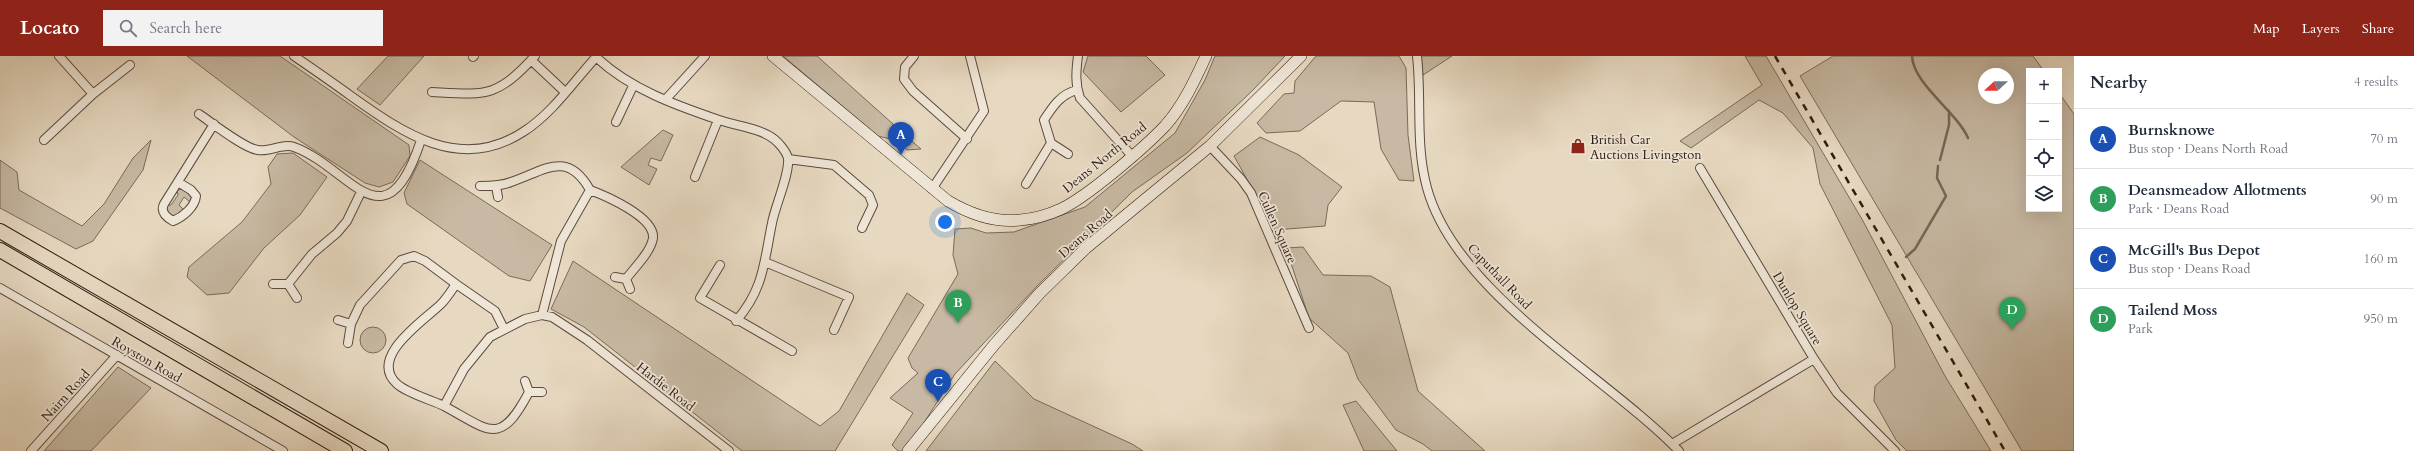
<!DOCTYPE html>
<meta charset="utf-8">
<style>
body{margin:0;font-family:Cardo,serif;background:#f2f2f3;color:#1f2937}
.controls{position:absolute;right:12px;top:12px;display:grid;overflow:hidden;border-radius:0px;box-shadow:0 4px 16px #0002}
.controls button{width:36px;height:36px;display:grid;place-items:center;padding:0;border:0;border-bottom:1px solid #e0e1e3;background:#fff;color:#1f2937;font:20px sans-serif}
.compass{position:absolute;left:1978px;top:12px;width:36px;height:36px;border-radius:50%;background:#fff;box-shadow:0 4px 16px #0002;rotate:248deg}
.you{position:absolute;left:945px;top:166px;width:14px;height:14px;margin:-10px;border:3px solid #fff;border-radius:50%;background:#1a73e8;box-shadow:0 0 0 6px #1a73e833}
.badge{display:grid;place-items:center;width:26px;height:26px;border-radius:50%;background:#8f2418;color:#fff;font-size:13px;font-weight:700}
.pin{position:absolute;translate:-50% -33px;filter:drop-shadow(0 1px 2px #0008)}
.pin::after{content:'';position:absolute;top:21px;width:14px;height:12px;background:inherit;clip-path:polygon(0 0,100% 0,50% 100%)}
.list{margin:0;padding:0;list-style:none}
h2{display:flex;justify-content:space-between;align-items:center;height:52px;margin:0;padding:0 16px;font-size:17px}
h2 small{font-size:13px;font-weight:400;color:#747a83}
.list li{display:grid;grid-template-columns:26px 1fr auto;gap:12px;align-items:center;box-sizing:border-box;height:60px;padding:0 16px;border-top:1px solid #e0e1e3}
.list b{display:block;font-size:15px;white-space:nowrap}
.list p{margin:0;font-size:13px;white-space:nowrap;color:#747a83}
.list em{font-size:13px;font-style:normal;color:#747a83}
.icon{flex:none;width:22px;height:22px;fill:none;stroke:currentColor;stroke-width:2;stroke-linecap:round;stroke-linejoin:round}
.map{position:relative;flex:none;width:2074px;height:395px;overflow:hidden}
header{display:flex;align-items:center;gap:24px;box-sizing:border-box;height:56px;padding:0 20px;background:#8f2418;color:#fff}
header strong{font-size:19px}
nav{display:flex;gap:22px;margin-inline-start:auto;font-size:14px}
.search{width:280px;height:36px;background:#f2f2f3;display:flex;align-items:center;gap:10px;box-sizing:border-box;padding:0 14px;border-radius:0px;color:#747a83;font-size:15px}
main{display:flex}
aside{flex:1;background:#fff}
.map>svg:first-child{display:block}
</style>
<header>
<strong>Locato</strong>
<div class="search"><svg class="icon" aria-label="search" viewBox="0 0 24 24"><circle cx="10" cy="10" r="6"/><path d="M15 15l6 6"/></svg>Search here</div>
<nav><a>Map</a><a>Layers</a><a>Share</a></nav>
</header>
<main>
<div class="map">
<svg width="2074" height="395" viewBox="0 0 2074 395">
<rect width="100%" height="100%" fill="#e7d9c1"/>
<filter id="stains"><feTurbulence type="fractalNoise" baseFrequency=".005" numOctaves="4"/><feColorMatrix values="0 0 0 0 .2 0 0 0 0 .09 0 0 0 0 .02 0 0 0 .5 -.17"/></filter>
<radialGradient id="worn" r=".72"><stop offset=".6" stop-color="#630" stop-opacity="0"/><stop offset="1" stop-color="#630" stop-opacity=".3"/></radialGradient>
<path fill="#c7b9a3" stroke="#7a6a5b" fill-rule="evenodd" d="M 187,0 L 280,0 L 409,89 L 410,100 L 393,126 L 379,131 L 365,127 L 294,81 Z
M 388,0 L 424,0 L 380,49 L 357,33 Z
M 783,0 L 817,0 L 893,68 L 894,84 L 878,80 Z
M 1088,0 L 1146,0 L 1165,19 L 1121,56 L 1083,16 Z
M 1215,0 L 1285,0 L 1254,33 L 1187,97 L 1132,136 L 1038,229 L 955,318 L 920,373 L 903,395 L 898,395 L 892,389 L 913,357 L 890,342 L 918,317 L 912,312 L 908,302 L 958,218 L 953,199 L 955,173 L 971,172 L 986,177 L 1014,176 L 1085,151 L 1175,77 L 1205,24 Z
M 1316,0 L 1399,0 L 1406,12 L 1408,79 L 1414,125 L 1399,124 L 1381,93 L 1374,46 L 1341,45 L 1300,75 L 1266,77 L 1257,67 L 1284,38 L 1294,37 L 1295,25 Z
M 1421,0 L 1452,0 L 1423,19 Z
M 1745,0 L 1766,0 L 1863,165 L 1945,320 L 1991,395 L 1907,395 L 1896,384 L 1874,345 L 1875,330 L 1895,312 L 1892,269 L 1820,128 L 1813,92 L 1783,57 L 1759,44 L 1691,92 L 1680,85 L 1762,29 Z
M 1833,0 L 2033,0 L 2044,15 L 2029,15 L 2029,153 L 2059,153 L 2059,37 L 2074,58 L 2074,395 L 2022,395 L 1800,20 ZM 1984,18 L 2008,18 L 2008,42 L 1984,42 Z
M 663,74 L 673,79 L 661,105 L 651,102 L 648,109 L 657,113 L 649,129 L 621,111 Z
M 899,74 L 921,93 L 907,94 L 899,86 Z
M 1260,81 L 1299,99 L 1342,131 L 1328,149 L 1325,170 L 1275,174 L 1234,100 Z
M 151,84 L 143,114 L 93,185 L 76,193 L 0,152 L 0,104 L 17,116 L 19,134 L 82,170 L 104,148 L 133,102 Z
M 293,97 L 327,121 L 300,159 L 264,192 L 229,237 L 207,239 L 187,221 L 189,211 L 242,166 L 271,128 L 268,111 L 277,98 Z
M 420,104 L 552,189 L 530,225 L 509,220 L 407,148 L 404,137 Z
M 183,133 L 192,140 L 190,146 L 184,141 L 179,149 L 184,154 L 177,161 C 170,159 167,156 167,149 L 171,149 L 178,139 L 177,134 Z
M 1303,191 L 1323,219 L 1371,220 L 1390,231 L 1418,335 L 1485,395 L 1432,395 L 1423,388 L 1396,374 L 1358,323 L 1348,297 L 1309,262 L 1286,192 Z
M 573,205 L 820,370 L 839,355 L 907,237 L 924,249 L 835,395 L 742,395 L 584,271 L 551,253 Z
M360 284a13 13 0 1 1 26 0a13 13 0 1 1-26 0Z
M 995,305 L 1034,343 L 1132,388 L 1143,395 L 926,395 Z
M 118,311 L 151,332 L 91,395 L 44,395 Z
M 1356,345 L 1397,395 L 1364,395 L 1343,349 Z"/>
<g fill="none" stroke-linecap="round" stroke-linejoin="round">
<path stroke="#776658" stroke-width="2.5" d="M 1912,0 C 1913,28 1957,56 1968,82
M 1940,104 L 1949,69 L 1949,55
M 1906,201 L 1915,193 L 1946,140 L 1937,122 L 1938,110"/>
<g stroke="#5c4a3e" stroke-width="10">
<path id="street" d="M 59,0 L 93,38
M 294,0 C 313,13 332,26 351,40 C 403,77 460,117 523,76 C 552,58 574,25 597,0
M 914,0 L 905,11 L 904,23 L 913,35 L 967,83
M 1078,0 C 1076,15 1075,28 1080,42 L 1132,100
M 1417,0 C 1422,44 1415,88 1427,132 C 1456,238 1604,318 1679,395
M 473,1 L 474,0
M 596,1 C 630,33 675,49 719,64 C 736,70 760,72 774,83 C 779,87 786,95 788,102 C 790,118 775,150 772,167 C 764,206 764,233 736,265
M 531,4 L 565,36
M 432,36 C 487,39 496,42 535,0
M 666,43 L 705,0
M 199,58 C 211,66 245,93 258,94 C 270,96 283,87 294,91 C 351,112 385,194 421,84
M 616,66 L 633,30
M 44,84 L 93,38 L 130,9
M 1051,87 L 1068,98
M 1210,90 L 1241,123 L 1251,137 L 1309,272
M 788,103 L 834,109 L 869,139 L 873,149 L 862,172
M 1700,112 L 1814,303 L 1837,337 L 1895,395
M 695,121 L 718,64
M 178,126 L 191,134 L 196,140 C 195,151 183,161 173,165 C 166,161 160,156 164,148 L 214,68
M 1026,128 L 1051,87 L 1044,64 C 1053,50 1061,38 1077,34
M 480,130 C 491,130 501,130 511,126 C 544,115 567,93 590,134 L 561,185 L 542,259
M 496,130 L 498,141
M 932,133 L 984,55 L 970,0
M 590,134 C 606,140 655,161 653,182 C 651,196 634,212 626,223 L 630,233
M 765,206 L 849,241 L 834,274
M 720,209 L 700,242 L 792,295
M 615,221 L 626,223
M 273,228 L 288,228
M 456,228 L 495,255 L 504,273
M 0,232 L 283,395
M 297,242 L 288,228 L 312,198 L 337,177 L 347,165 L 361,136
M 338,264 L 351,268
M 348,287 L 351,268 L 360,249 L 401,204 L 414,200 L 425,205 L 456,228 C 451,235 447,242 441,248 C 425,264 367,301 397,328 C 407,337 431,344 444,350
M 525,325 L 529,336 C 500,391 490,375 444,350 L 464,313 L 490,281 L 525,263 L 542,259 L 552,261 L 587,284 L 729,395
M 529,336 L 542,336
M 1672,388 L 1814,303
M 31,395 L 117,299"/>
</g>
<g stroke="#2d1a13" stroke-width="12">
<path id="secondary" d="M 773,0 L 948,145 C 970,158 994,167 1020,164 C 1034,163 1048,159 1061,153 C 1087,141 1144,92 1165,70 C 1183,50 1195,24 1206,0
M 908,395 L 994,289 L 1039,238 L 1086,192 L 1210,90 L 1301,0"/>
</g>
<g stroke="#2d1a13" stroke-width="16">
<path id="highway" d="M 0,175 L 381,395
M 0,194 L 345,395"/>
</g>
<use href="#street" stroke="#efe6d7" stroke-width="8"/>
<use href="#secondary" stroke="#efe6d7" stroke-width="11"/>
<use href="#highway" stroke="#e7d9c1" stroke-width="14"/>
<path stroke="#2d1a13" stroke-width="2.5" stroke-dasharray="7 7" stroke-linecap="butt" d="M 1775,0 L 2005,395"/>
</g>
<defs>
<g id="shop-bare" transform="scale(1.2)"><path d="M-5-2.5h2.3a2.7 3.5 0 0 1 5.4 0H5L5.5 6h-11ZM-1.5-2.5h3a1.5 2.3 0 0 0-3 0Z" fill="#8f2418" stroke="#efe6d7" stroke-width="2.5" paint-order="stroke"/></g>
</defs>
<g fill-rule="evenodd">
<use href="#shop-bare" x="1578" y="90"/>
</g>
<g text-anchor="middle" stroke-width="3.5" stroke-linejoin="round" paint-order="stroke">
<g font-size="13" fill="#2d1a13" stroke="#efe6d7" text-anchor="start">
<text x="1590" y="88">British Car<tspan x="1590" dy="15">Auctions Livingston</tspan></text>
</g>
<g font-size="13" fill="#2d1a13" stroke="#efe6d7">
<text transform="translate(1104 101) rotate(-39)" y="5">Deans North Road</text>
<text transform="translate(1278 171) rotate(66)" y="5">Cullen Square</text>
<text transform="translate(1085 177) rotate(-41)" y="5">Deans Road</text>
<text transform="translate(1500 220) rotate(46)" y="5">Caputhall Road</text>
<text transform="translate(1798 252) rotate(59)" y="5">Dunlop Square</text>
<text transform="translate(147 303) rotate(30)" y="5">Royston Road</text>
<text transform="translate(666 330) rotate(38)" y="5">Hardie Road</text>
<text transform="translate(65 339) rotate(-48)" y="5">Nairn Road</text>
</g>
</g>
<rect width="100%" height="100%" filter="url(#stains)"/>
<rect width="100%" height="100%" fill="url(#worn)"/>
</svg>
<div class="controls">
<button>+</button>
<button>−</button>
<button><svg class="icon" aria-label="locate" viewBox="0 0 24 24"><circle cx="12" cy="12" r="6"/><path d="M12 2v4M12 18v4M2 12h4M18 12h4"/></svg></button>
<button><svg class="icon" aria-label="layers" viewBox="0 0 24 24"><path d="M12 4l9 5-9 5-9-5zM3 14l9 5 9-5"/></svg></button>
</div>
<svg class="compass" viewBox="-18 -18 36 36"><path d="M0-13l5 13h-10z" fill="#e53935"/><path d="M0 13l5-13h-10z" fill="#747a83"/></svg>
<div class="you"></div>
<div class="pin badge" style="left:901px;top:99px;background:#1a4fb4">A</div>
<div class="pin badge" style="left:958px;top:267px;background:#2e9e5b">B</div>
<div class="pin badge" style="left:938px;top:346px;background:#1a4fb4">C</div>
<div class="pin badge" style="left:2012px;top:274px;background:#2e9e5b">D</div>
</div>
<aside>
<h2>Nearby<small>4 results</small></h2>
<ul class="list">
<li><span class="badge" style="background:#1a4fb4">A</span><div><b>Burnsknowe</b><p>Bus stop · Deans North Road</p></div><em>70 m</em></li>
<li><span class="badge" style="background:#2e9e5b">B</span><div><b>Deansmeadow Allotments</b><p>Park · Deans Road</p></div><em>90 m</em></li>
<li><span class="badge" style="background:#1a4fb4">C</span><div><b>McGill's Bus Depot</b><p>Bus stop · Deans Road</p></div><em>160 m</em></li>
<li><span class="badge" style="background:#2e9e5b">D</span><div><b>Tailend Moss</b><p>Park</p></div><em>950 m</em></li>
</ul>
</aside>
</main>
